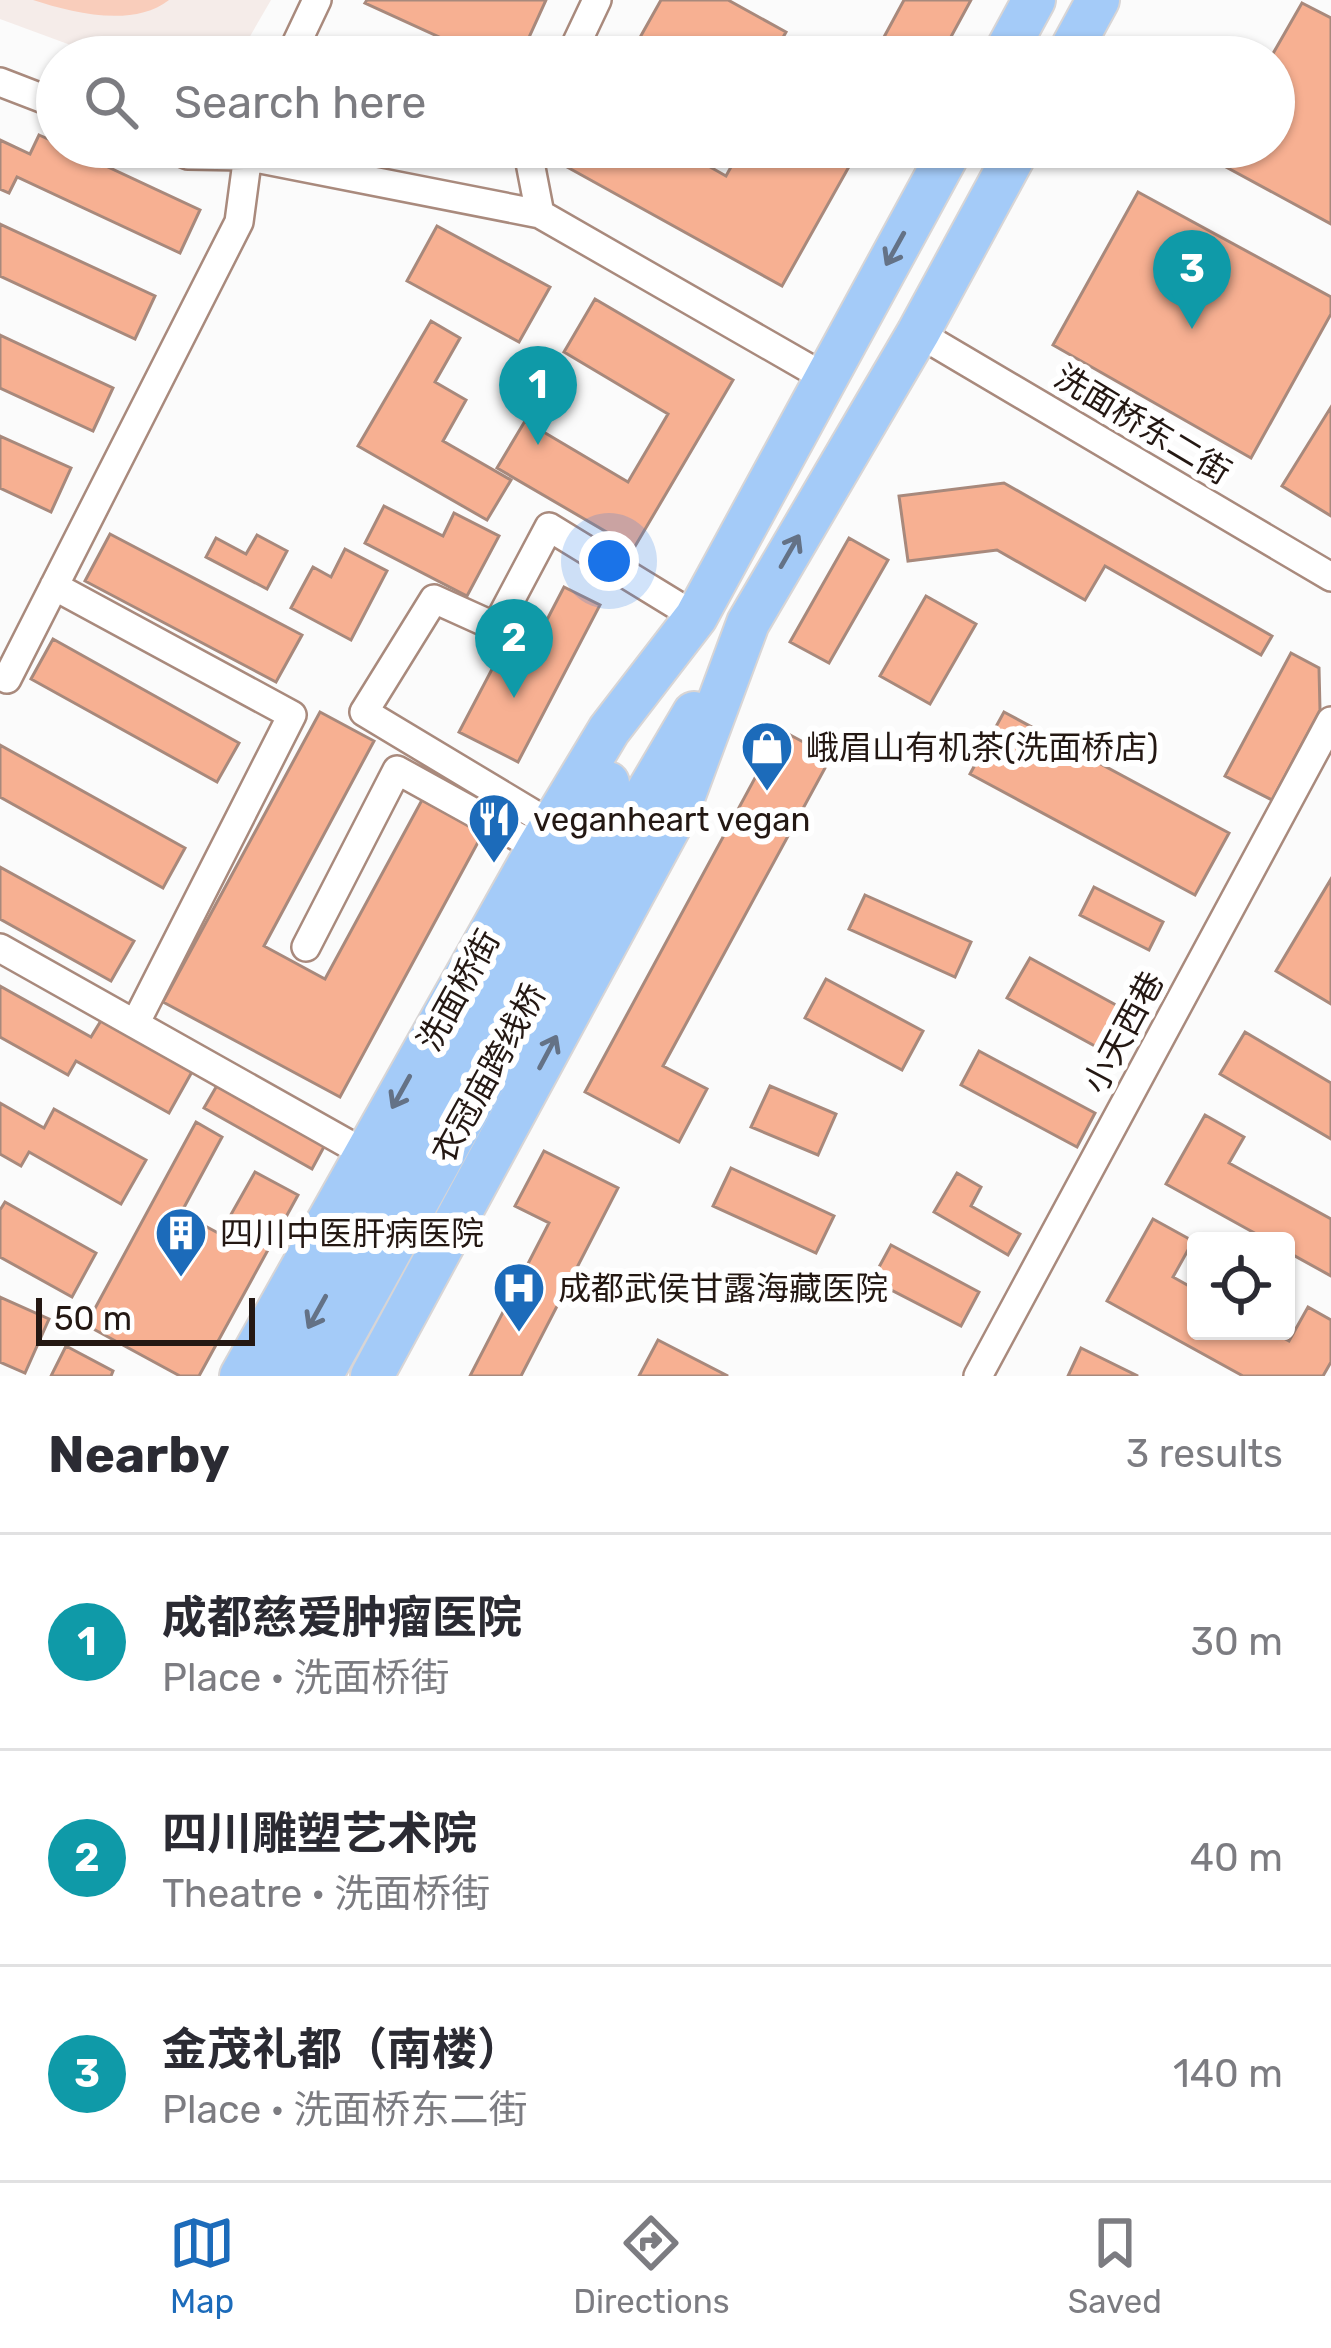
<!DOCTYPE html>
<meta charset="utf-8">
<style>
body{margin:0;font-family:Rubik,"Noto Sans SC",sans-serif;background:#f7f7f7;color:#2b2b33}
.controls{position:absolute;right:36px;bottom:36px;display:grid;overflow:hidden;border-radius:12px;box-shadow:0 3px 9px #0004}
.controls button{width:108px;height:108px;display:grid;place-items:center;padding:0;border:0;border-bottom:3px solid #e1e1e2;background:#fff;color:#2b2b33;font:60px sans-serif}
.scale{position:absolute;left:36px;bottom:30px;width:219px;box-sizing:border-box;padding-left:12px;border:6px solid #241813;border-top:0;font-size:33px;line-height:42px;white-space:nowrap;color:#241813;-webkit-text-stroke:9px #fff;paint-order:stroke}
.you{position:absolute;left:609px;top:561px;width:42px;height:42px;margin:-30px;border:9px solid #fff;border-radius:50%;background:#1a73e8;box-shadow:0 0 0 18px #1a73e833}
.badge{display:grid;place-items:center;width:78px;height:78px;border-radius:50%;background:#1c6bba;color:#fff;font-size:39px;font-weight:700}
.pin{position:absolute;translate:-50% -99px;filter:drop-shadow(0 3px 6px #0008)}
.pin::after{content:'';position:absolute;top:63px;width:42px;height:36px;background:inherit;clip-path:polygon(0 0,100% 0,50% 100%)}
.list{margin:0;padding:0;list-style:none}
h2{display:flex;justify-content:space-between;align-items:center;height:156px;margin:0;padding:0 48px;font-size:51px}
h2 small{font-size:39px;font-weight:400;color:#7c7c81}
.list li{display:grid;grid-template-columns:78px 1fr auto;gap:36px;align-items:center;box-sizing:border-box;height:216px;padding:0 48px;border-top:3px solid #e1e1e2}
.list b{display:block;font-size:45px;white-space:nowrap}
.list p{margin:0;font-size:39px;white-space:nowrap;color:#7c7c81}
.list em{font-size:39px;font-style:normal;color:#7c7c81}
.icon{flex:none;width:66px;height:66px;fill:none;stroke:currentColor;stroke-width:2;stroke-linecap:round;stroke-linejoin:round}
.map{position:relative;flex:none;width:1331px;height:1376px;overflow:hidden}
.search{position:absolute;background:#fff;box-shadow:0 3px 9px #0004;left:36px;right:36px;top:36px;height:132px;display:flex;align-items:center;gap:30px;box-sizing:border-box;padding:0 42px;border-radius:66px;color:#7c7c81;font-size:45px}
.sheet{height:804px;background:#fff}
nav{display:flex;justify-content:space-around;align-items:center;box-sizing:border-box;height:168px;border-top:3px solid #e1e1e2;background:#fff;font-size:33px;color:#7c7c81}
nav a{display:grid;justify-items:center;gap:6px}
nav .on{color:#1c6bba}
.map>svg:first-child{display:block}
</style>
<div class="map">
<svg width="1331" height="1376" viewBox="0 0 1331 1376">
<rect width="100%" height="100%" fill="#fbfbfb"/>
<path fill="#f5ece9" d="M 0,0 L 271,0 L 238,57 L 103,57 L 0,19 Z"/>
<path fill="#f9cdbb" d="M 33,0 L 169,0 C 133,28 73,13 33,0 Z"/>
<path fill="#f7b092" stroke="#a8897c" stroke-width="3" d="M 367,0 L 546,0 L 520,57 L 483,57 L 365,3 Z
M 661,0 L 728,0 L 786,32 L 772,57 L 712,57 L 685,42 L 677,57 L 629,57 Z
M 904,0 L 971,0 L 940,57 L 890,57 L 877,50 Z
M 1302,3 L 1331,18 L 1331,224 L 1213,160 L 1220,147 L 1274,147 L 1271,57 Z
M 39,135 L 57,143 L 57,147 L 65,147 L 200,210 L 180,253 L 17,177 L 9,193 L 0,189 L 0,140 L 30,154 Z
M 578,147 L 675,147 L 726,176 L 742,147 L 860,147 L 782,286 L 567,167 Z
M 1138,192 L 1331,297 L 1331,314 L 1251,458 L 1053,345 Z
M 0,224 L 155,296 L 135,339 L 0,276 Z
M 437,226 L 550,287 L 519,342 L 407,281 Z
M 595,299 L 733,380 L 634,548 L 497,468 L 525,421 L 628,482 L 668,414 L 564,352 Z
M 431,321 L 460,338 L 435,382 L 466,400 L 443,441 L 511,480 L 487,520 L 358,446 Z
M 0,335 L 113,388 L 93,431 L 0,388 Z
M 1331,407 L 1331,516 L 1282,486 Z
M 0,436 L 71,468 L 51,512 L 0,488 Z
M 1004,483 L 1272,636 L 1261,655 L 1105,566 L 1085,600 L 997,550 L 908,561 L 899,496 Z
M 384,506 L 443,536 L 454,513 L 499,536 L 467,596 L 365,543 Z
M 110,534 L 302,635 L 276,682 L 85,581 Z
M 257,535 L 287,551 L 267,589 L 206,557 L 216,538 L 246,554 Z
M 849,538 L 888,560 L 829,663 L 790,642 Z
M 345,549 L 387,571 L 351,640 L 291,608 L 313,567 L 331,577 Z
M 564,587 L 600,605 L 518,762 L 459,732 L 501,652 L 524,664 Z
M 926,596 L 976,624 L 930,704 L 880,676 Z
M 53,639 L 239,743 L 217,782 L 31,679 Z
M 1291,653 L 1319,668 L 1320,710 L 1272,800 L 1225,776 Z
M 320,712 L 374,741 L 264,946 L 325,979 L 422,800 L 483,833 L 340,1097 L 163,1002 Z
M 1004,712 L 1229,833 L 1195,895 L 970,774 Z
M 781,730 L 831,757 L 663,1066 L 707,1089 L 679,1142 L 585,1092 Z
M 0,745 L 185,848 L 163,888 L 0,797 Z
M 0,867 L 134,941 L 111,981 L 0,919 Z
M 1331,879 L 1331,1004 L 1276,971 Z
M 1094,887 L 1163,922 L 1149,950 L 1080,915 Z
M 865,895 L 971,942 L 955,977 L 849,929 Z
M 1030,958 L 1127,1011 L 1104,1051 L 1007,998 Z
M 826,979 L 923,1031 L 902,1070 L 805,1018 Z
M 0,986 L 91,1037 L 102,1019 L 193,1070 L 169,1113 L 76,1061 L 68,1075 L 0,1037 Z
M 1245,1032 L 1331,1083 L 1331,1139 L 1220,1074 Z
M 979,1051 L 1095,1113 L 1077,1147 L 961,1085 Z
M 219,1082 L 326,1143 L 312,1169 L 204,1108 Z
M 770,1086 L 836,1114 L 818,1155 L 751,1127 Z
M 0,1103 L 44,1128 L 54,1109 L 146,1160 L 121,1204 L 29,1152 L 21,1166 L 0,1154 Z
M 1205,1115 L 1244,1137 L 1229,1163 L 1331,1219 L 1331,1276 L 1286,1251 L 1286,1241 L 1269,1241 L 1166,1184 Z
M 196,1122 L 222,1137 L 181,1213 L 220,1234 L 255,1172 L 298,1195 L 199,1376 L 180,1376 L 86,1325 Z
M 544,1151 L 618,1188 L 521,1376 L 470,1376 L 549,1223 L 515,1206 Z
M 731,1168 L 834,1216 L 816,1253 L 713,1206 Z
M 957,1173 L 981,1187 L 971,1206 L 1020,1234 L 1008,1255 L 934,1212 Z
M 5,1202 L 96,1253 L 72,1297 L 0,1257 L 0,1210 Z
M 1153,1219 L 1193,1241 L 1173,1277 L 1196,1290 L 1196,1331 L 1271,1331 L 1289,1341 L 1308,1307 L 1331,1320 L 1331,1362 L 1323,1376 L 1243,1376 L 1107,1301 Z
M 891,1245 L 979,1292 L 961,1326 L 872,1280 Z
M 0,1297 L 49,1319 L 25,1373 L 0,1362 Z
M 658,1340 L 728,1376 L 639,1376 Z
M 66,1346 L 113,1371 L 111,1376 L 51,1376 Z
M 1081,1348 L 1138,1376 L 1068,1376 Z"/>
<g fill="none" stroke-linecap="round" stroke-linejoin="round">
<g stroke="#a98a7d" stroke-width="32">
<path id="street" d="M 290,57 L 317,0
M 570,57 L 597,0
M 0,82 L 57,104
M 169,147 L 188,155 L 245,156 L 540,214 L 824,377
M 527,147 L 540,214
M 918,333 L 1331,577
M 54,586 L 292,715 L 135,1024
M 7,679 L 239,222 L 249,147
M 552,825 L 364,712 L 434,599 L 496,627 L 549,527 L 696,617
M 306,947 L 397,770 L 538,848
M 0,948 L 366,1154
M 978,1376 L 1331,721"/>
</g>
<g stroke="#d8d5d5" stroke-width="46">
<path id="primary" d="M 1003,57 L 1034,0
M 1067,57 L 1098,0
M 241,1376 L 538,848 L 609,730 L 696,617 L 952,147
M 282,1376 L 608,783
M 321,1376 L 586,896 L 694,713
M 372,1376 L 679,809 L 748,623 L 918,333 L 1019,147"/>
</g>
<use href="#street" stroke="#fff" stroke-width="27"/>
<use href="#primary" stroke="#a4cbf8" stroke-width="42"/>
</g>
<defs><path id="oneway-shaft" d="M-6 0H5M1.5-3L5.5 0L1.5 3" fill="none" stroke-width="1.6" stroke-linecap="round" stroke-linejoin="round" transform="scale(3)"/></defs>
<g stroke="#647286">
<use href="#oneway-shaft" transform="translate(895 249) rotate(119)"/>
<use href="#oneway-shaft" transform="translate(790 551) rotate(-60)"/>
<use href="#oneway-shaft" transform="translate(548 1052) rotate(-62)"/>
<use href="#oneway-shaft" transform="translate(401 1092) rotate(119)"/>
<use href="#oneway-shaft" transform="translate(317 1312) rotate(119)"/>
</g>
<defs>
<g id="shop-pin" transform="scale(2.7)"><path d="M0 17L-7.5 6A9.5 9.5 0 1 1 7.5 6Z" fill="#1c6bba" stroke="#fff"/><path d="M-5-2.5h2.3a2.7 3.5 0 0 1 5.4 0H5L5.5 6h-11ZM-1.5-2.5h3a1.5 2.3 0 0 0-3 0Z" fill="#fff"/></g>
<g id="restaurant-pin" transform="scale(2.7)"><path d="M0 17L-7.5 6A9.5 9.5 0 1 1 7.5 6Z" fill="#1c6bba" stroke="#fff"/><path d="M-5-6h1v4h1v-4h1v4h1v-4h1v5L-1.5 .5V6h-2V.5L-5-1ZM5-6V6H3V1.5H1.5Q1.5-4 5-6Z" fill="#fff"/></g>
<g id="building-pin" transform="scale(2.7)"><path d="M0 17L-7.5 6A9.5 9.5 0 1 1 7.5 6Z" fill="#1c6bba" stroke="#fff"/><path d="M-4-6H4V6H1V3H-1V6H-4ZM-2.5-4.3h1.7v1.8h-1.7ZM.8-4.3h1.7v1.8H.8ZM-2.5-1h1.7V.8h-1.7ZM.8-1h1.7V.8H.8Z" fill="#fff"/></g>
<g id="hospital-pin" transform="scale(2.7)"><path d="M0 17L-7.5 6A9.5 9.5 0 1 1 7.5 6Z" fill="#1c6bba" stroke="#fff"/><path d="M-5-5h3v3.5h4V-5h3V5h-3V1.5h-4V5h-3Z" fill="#fff"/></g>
</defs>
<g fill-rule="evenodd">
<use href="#shop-pin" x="767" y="747"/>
<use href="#restaurant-pin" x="494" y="819"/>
<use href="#building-pin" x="181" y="1233"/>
<use href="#hospital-pin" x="519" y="1288"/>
</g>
<g text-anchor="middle" stroke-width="12" stroke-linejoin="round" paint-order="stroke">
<g font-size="33" fill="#241813" stroke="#fff">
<text transform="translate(1143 424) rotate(31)" y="12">洗面桥东二街</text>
<text transform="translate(458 990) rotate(-61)" y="12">洗面桥街</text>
<text transform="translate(1123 1032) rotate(-62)" y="12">小天西巷</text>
<text transform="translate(488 1073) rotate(-61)" y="12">衣冠庙跨线桥</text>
</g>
<g font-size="33" fill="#241813" stroke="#fff" text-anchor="start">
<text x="806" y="759">峨眉山有机茶(洗面桥店)</text>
<text x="533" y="831">veganheart vegan</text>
<text x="220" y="1245">四川中医肝病医院</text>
<text x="558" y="1300">成都武侯甘露海藏医院</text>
</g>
</g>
</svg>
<div class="controls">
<button><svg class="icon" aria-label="locate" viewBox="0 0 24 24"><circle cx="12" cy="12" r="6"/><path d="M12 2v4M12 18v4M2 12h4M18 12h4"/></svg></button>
</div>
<div class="scale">50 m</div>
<div class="you"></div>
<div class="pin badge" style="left:538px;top:445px;background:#0f9aa8">1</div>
<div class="pin badge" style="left:514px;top:698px;background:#0f9aa8">2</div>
<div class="pin badge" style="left:1192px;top:329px;background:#0f9aa8">3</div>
<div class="search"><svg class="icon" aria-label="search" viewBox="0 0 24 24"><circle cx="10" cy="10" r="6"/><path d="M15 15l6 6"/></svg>Search here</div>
</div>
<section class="sheet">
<h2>Nearby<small>3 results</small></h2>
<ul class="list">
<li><span class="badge" style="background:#0f9aa8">1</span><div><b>成都慈爱肿瘤医院</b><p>Place · 洗面桥街</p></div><em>30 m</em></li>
<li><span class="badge" style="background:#0f9aa8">2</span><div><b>四川雕塑艺术院</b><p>Theatre · 洗面桥街</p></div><em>40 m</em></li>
<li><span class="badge" style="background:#0f9aa8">3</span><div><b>金茂礼都（南楼）</b><p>Place · 洗面桥东二街</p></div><em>140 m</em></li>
</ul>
</section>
<nav>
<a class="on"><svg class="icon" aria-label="map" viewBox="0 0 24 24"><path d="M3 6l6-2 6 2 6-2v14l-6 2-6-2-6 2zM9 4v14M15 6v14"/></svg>Map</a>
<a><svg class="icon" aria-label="directions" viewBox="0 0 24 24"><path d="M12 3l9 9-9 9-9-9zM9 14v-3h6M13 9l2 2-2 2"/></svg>Directions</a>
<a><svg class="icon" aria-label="saved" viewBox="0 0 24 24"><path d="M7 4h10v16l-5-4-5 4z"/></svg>Saved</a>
</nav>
